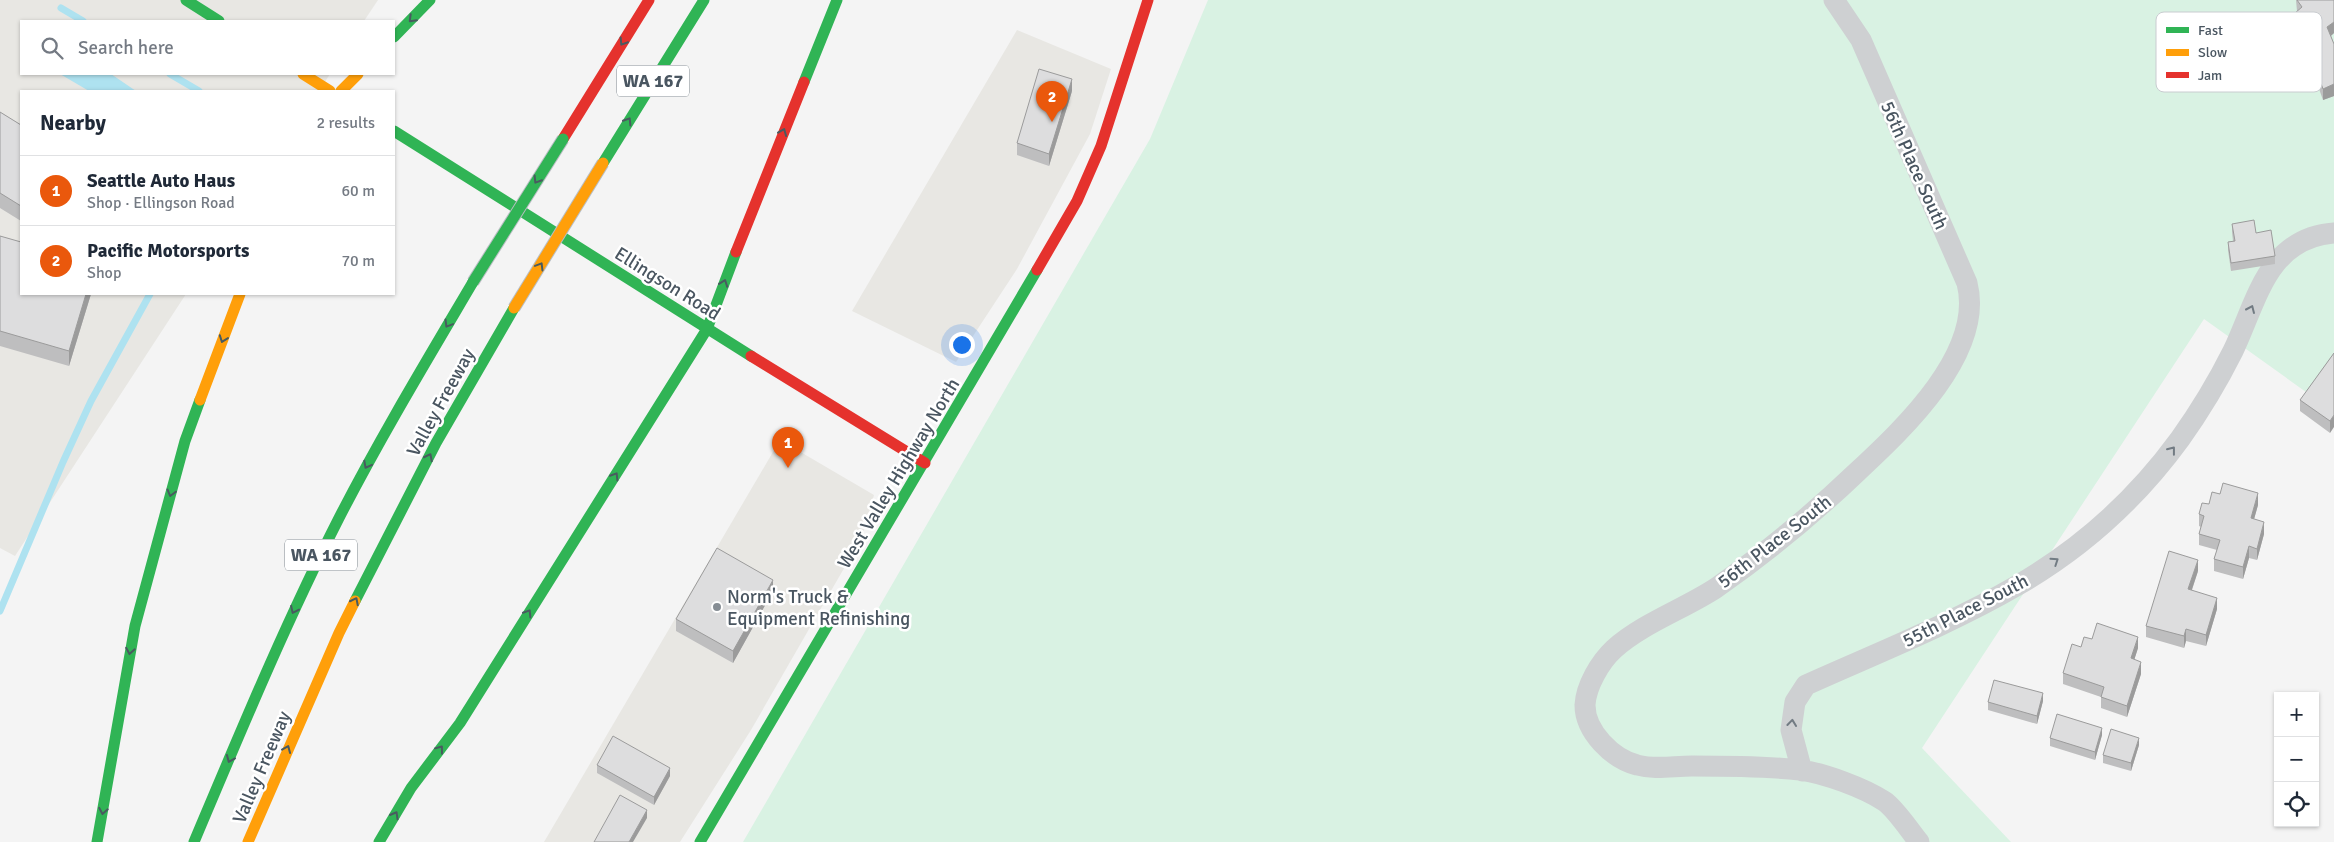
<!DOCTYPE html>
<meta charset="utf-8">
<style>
body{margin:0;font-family:Signika,sans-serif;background:#f6f6f7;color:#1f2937}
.controls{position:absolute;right:15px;bottom:15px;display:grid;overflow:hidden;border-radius:0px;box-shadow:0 1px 4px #0004}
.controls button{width:45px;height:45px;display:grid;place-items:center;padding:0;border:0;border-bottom:1px solid #e0e1e3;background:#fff;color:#1f2937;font:25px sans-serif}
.you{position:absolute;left:961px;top:344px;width:18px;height:18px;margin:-12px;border:4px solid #fff;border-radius:50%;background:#1a73e8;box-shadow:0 0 0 8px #1a73e833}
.badge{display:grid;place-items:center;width:32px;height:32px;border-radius:50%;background:#ea580c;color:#fff;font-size:16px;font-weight:700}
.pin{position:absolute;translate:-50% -41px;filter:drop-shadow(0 1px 2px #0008)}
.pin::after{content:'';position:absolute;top:26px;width:18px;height:15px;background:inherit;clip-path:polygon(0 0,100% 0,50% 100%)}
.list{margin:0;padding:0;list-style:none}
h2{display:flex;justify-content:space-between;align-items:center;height:65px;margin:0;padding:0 20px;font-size:21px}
h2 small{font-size:16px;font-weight:400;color:#747a83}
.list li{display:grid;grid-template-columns:32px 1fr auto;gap:15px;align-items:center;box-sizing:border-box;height:70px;padding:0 20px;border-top:1px solid #e0e1e3}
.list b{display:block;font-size:19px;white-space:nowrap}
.list p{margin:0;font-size:16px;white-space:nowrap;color:#747a83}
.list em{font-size:16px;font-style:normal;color:#747a83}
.icon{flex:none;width:28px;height:28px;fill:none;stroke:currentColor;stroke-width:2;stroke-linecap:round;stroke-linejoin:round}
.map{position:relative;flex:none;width:2334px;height:842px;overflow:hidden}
.search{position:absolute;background:#fff;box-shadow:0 1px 4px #0004;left:20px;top:20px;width:375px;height:55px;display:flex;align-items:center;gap:12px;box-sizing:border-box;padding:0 18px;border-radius:0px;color:#747a83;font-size:19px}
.panel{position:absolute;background:#fff;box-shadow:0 1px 4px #0004;left:20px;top:90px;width:375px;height:205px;border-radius:0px}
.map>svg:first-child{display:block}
</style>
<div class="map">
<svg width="2334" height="842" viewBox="0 0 2334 842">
<rect width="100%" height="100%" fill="#f4f4f4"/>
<path fill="#e8e7e3" d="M 0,0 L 378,0 L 364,21 L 21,21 L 21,74 L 330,74 L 319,91 L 21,91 L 21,294 L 186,294 L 15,556 L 0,548 Z
M 1017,30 L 1111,69 L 1090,134 L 1017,269 L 956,362 L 852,311 Z
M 780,440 L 874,495 L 862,537 L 751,730 L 680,842 L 544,842 Z"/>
<path fill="#d9f2e3" d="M 1208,0 L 2334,0 L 2334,412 L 2204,319 L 1922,748 L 2011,842 L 743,842 L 1150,139 Z"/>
<path fill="#aee2f0" d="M 60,74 L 111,74 L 136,91 L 89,91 Z"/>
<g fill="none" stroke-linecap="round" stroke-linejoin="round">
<path stroke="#aee2f0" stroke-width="7" d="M 61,8 L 83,21
M 170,74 L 199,91
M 0,611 L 63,462 L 91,401 L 150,294"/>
<path stroke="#ced0d2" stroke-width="21" d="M 1834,0 L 1861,40 L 1967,283 C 1985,353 1903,429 1857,472 C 1813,514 1766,553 1716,588 C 1684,609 1643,623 1614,649 C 1600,662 1586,686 1585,705 C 1585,732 1613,759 1637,765 C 1655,770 1673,766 1692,766 C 1727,766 1765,766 1800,770 C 1824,773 1864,788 1884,801 C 1895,808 1910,831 1919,842
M 1802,771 L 1791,730 L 1795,702 L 1806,685 C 1877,653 1951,624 2018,585 C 2082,548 2137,498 2180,439 C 2200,411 2218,381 2233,351 C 2257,301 2267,238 2334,233"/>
<path stroke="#30b455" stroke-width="11" d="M 186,0 L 219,21
M 394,37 L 430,0
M 804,82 L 837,0
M 394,131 L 751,356
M 603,163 L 704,0
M 355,601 L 436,443 L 514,308
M 97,842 L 135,626 L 185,441 L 200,400
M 194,842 C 240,733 285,624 339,518 C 380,438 427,360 473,282
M 379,842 L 411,788 L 460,723 L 707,329 L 736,252
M 700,842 L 1037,270"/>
<path stroke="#ff9f0a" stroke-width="11" d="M 303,74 L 330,91
M 341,91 L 358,74
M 200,400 L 240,294
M 248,842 L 339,633 L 355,601"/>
<path stroke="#e5322d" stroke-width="11" d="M 563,139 L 649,0
M 736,252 L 804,82
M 1037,270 L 1077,201 L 1101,146 L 1148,0
M 751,356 L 925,463"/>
<g stroke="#b9bec3" stroke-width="13" stroke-linecap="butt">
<path id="fast-bridge" d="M 473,282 L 563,139"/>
</g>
<g stroke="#b9bec3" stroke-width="13" stroke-linecap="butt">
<path id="slow-bridge" d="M 514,308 L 603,163"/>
</g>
<use href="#fast-bridge" stroke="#30b455" stroke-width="11"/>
<use href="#slow-bridge" stroke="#ff9f0a" stroke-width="11"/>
</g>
<path fill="#bebebf" d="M 2296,0 L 2334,0 L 2334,33 L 2331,36 L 2334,44 L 2334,96 L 2323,100 L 2304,47 L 2296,36 L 2296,26 L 2295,24 L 2295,13 L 2297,11 Z
M 1072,91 L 1049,166 L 1017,155 L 1017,143 Z
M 0,112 L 21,125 L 21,221 L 0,208 Z
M 2232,224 L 2256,233 L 2275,256 L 2275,264 L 2231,271 L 2228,250 L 2228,242 L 2233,241 L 2232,232 Z
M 0,236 L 91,294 L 69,366 L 0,346 Z
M 2334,353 L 2330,433 L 2300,411 L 2300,400 Z
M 2258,505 L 2254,519 L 2264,534 L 2257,560 L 2249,558 L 2243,579 L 2214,571 L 2214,559 L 2217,550 L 2199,545 L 2199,534 L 2201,527 L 2199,526 L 2199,514 Z
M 2198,571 L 2192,590 L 2217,609 L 2206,646 L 2186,641 L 2184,648 L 2146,637 L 2146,626 Z
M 773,591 L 733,663 L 676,631 L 676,619 Z
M 2081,647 L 2138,648 L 2134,660 L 2141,674 L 2127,717 L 2101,708 L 2101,697 L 2063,684 L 2063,673 Z
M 2043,701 L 2037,724 L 1988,710 L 1988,702 Z
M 2102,735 L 2095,760 L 2050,746 L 2050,738 Z
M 2139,745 L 2131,771 L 2103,763 L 2103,755 Z
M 597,765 L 670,776 L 654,805 L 597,773 Z"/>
<path fill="#9b9b9b" d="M 2334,22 L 2334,33 L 2327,39 L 2327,27 Z
M 1072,79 L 1072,91 L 1049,166 L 1049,154 Z
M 2334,84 L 2334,96 L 2323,100 L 2323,89 Z
M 86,294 L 91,294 L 69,366 L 69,351 Z
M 2334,415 L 2334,427 L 2330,433 L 2330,421 Z
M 2258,493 L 2258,505 L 2251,530 L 2251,518 Z
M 2264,522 L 2264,534 L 2257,560 L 2257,549 Z
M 2249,546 L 2249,558 L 2243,579 L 2243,567 Z
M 2198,560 L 2198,571 L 2188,601 L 2188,589 Z
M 773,580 L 773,591 L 733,663 L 733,651 Z
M 2217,598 L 2217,609 L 2206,646 L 2206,635 Z
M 2186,629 L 2186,641 L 2184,648 L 2184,636 Z
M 2138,637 L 2138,648 L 2131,670 L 2131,658 Z
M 2141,662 L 2141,674 L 2127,717 L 2127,706 Z
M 2043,693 L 2043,701 L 2037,724 L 2037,716 Z
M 2102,728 L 2102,735 L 2095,760 L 2095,752 Z
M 2139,738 L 2139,745 L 2131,771 L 2131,763 Z
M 670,768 L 670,776 L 654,805 L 654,797 Z
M 647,810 L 647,818 L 633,842 L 629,842 Z"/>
<path fill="#ddddde" stroke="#9b9b9b" d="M 2297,0 L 2334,0 L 2334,22 L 2327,27 L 2334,44 L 2334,84 L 2323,89 L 2304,36 L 2296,25 L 2301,21 L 2295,13 L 2302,7 Z
M 1039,69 L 1072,79 L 1049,154 L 1017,143 Z
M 0,112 L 21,125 L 21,206 L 0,193 Z
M 2254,220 L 2256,233 L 2271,230 L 2275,256 L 2231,263 L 2228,242 L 2235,241 L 2232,224 Z
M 0,236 L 21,242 L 21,294 L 86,294 L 69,351 L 0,331 Z
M 2334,353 L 2334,415 L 2330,421 L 2300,400 Z
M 2223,483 L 2258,493 L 2251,518 L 2264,522 L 2257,549 L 2249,546 L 2243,567 L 2214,559 L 2220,540 L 2199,534 L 2204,516 L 2199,514 L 2202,503 L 2209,504 L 2212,492 L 2220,494 Z
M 717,548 L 773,580 L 733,651 L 676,619 Z
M 2169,551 L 2198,560 L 2188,589 L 2217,598 L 2206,635 L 2186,629 L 2184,636 L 2146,626 Z
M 2097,623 L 2138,637 L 2131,658 L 2141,662 L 2127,706 L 2101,697 L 2104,687 L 2063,673 L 2072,644 L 2081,647 L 2084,637 L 2092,639 Z
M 1994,680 L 2043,693 L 2037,716 L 1988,702 Z
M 2057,714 L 2102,728 L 2095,752 L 2050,738 Z
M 2111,729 L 2139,738 L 2131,763 L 2103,755 Z
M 613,736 L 670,768 L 654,797 L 597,765 Z
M 620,795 L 647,810 L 629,842 L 594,842 Z"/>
<defs><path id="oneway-chevron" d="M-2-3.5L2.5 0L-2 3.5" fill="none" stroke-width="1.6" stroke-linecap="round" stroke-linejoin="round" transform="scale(1.25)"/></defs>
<g stroke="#495b60">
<use href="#oneway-chevron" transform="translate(412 19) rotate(135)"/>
<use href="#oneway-chevron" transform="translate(623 42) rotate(122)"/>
<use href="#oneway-chevron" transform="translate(628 121) rotate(-58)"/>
<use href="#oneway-chevron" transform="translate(783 132) rotate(-68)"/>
<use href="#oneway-chevron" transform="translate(537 180) rotate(122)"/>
<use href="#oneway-chevron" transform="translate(540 266) rotate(-59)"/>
<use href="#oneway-chevron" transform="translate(724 283) rotate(-70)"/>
<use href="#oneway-chevron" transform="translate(448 324) rotate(121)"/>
<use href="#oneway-chevron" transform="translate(223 339) rotate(110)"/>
<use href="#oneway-chevron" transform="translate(429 457) rotate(-63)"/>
<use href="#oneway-chevron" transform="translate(367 465) rotate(118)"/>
<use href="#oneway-chevron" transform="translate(615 476) rotate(-58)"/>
<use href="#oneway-chevron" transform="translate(171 493) rotate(105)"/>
<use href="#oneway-chevron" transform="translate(355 601) rotate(-63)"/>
<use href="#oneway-chevron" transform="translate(294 610) rotate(115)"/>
<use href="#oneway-chevron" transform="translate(528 613) rotate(-58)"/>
<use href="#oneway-chevron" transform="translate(130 651) rotate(100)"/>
<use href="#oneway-chevron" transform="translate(287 749) rotate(-67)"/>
<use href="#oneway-chevron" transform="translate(440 749) rotate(-53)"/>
<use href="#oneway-chevron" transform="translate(230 759) rotate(113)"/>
<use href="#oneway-chevron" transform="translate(103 811) rotate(100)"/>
<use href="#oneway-chevron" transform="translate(395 815) rotate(-60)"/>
</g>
<g stroke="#727b83">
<use href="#oneway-chevron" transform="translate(2251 309) rotate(-66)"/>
<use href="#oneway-chevron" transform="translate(2172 450) rotate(-52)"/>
<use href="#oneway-chevron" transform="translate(2055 561) rotate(-34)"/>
<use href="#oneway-chevron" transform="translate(1792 723) rotate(-84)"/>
</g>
<circle fill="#868d94" stroke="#fff" stroke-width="2" cx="717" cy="607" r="5"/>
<g text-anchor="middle" stroke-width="5" stroke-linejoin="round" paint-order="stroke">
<g fill="#fff" stroke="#808990" stroke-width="1">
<rect x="617" y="65.5" width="72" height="31" rx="4"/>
<rect x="285" y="539.5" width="72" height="31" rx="4"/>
</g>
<g font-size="18" font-weight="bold" fill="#4a5661">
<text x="653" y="87">WA 167</text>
<text x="321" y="561">WA 167</text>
</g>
<g font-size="19" fill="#4a5661" stroke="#fff">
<text transform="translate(1915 165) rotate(66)" y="7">56th Place South</text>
<text transform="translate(668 283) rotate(32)" y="7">Ellingson Road</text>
<text transform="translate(440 402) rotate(-61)" y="7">Valley Freeway</text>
<text transform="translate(898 473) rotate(-59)" y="7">West Valley Highway North</text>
<text transform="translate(1774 541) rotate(-38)" y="7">56th Place South</text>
<text transform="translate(1965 610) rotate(-27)" y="7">55th Place South</text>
<text transform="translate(261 767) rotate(-67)" y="7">Valley Freeway</text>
</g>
<g font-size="19" fill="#4a5661" stroke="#fff" text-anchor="start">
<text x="727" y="603">Norm's Truck &amp;<tspan x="727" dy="22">Equipment Refinishing</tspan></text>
</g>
</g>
<rect x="2156" y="12" width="166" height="80" rx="8" fill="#fff" stroke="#c9ccd0" stroke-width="1"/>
<rect x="2166" y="27" width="23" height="6" fill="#30b455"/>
<rect x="2166" y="49" width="23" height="7" fill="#ff9f0a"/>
<rect x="2166" y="72" width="23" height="6" fill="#e5322d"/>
<g font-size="14" fill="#4a5661">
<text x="2198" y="35">Fast</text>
<text x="2198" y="57">Slow</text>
<text x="2198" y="80">Jam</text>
</g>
</svg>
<div class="controls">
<button>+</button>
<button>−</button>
<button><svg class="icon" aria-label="locate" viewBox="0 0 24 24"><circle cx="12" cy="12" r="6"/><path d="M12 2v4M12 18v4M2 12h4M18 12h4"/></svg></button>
</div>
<div class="you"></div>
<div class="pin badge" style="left:788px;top:468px">1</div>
<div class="pin badge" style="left:1052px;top:122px">2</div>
<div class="search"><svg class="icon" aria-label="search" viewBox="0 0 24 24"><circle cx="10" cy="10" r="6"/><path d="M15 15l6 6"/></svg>Search here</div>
<section class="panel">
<h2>Nearby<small>2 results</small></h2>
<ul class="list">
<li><span class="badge">1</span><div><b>Seattle Auto Haus</b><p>Shop · Ellingson Road</p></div><em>60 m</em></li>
<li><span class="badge">2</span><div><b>Pacific Motorsports</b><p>Shop</p></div><em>70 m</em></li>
</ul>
</section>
</div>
